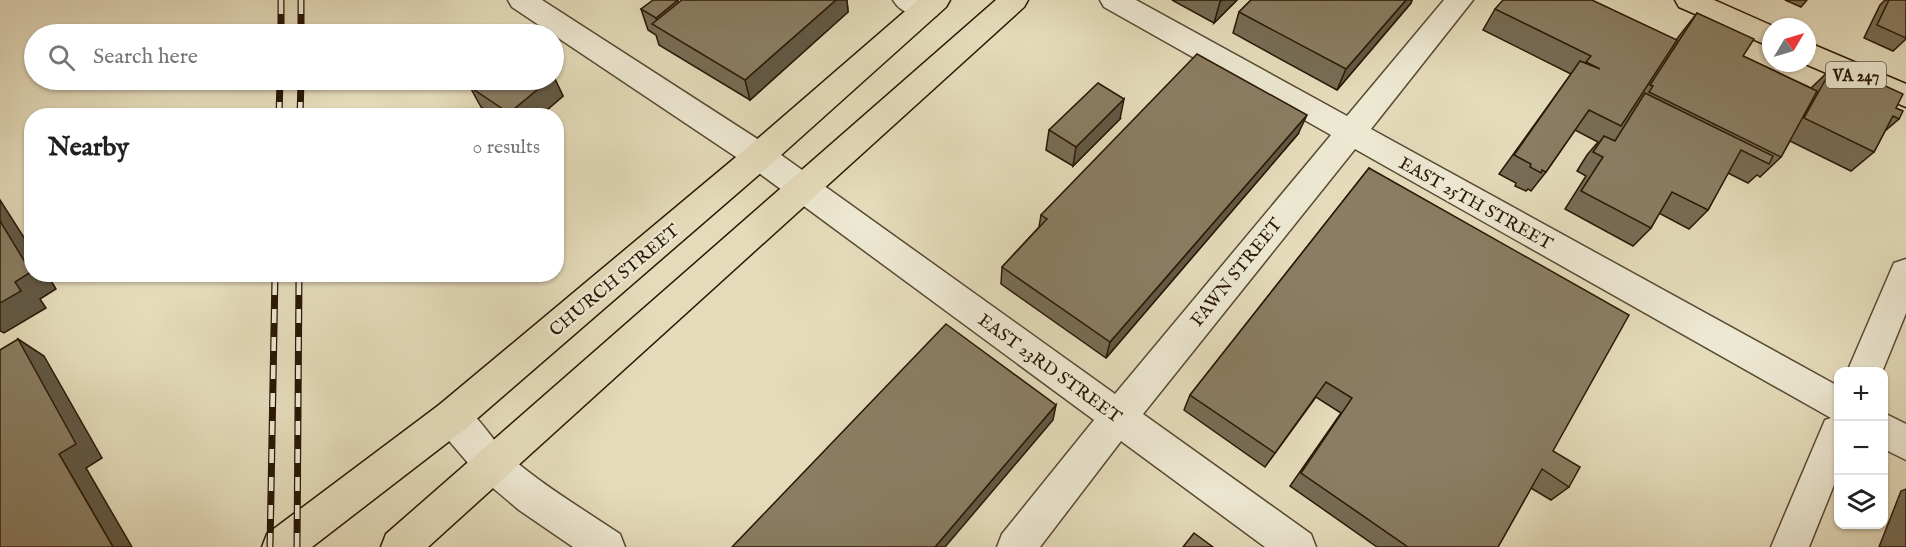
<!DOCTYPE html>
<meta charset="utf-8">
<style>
body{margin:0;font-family:"IM FELL English",serif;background:#f6f6f6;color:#222}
.controls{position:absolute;right:18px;bottom:18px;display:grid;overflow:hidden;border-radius:12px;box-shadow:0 2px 4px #0004}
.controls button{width:54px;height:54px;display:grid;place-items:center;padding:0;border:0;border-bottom:2px solid #e0e0e0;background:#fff;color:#222;font:30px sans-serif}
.compass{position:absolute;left:1762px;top:18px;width:54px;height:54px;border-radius:50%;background:#fff;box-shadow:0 2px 4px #0004;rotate:52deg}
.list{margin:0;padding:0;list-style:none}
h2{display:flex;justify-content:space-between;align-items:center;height:78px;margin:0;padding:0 24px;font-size:26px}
h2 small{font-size:20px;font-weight:400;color:#767676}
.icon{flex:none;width:33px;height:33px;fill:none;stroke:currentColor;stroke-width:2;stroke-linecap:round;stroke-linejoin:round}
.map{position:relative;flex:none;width:1906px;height:547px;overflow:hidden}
.search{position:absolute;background:#fff;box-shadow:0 2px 4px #0004;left:24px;top:24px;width:540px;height:66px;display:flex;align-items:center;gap:15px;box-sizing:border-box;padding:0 21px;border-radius:33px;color:#767676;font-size:22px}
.panel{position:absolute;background:#fff;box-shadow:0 2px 4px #0004;left:24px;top:108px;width:540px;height:174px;border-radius:24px}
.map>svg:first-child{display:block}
</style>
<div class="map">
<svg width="1906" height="547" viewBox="0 0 1906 547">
<rect width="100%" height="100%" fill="#e4dbba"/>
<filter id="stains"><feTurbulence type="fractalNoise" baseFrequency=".00333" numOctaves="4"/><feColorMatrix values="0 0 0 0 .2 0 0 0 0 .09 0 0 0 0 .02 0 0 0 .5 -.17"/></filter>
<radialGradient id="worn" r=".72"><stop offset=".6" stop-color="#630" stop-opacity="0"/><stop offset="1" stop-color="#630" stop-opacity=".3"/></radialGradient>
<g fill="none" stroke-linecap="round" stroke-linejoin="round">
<g stroke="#584932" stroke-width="3">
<path id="minor" d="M 508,0 L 542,0 L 770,147 L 1115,394 L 1331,135 L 1104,7 L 1100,0 L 1136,0 L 1347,116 L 1444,0 L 1473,0 L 1371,129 L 1838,386 L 1838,475 L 1809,547 L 1771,547 L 1825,420 L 1831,418 L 1355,149 L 1143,414 L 1311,534 L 1316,547 L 1265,547 L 1121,441 L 1040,547 L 997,547 L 1002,534 L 1094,420 L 748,165 L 512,7 Z
M 893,0 L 932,0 L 940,9 L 936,16 C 921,20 901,14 893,0 Z
M 1906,259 L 1906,313 L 1882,372 L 1847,372 L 1894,263 Z
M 452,400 C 477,410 488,436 507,454 C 541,484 581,508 620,534 L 625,547 L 573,547 L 519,510 L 480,477 L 439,429 L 434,417 L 439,405 Z
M 1884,413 L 1906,424 L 1906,460 L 1884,449 Z"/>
</g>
<g stroke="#291805" stroke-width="3">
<path id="major" d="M 918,0 L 950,0 L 946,7 L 770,165 L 465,429 L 312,547 L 262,547 L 267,534 L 439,405 L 748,147 Z
M 996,0 L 1028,0 L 1024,7 L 428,547 L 381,547 L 386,534 Z
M 1675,0 L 1714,0 L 1775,27 L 1771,27 L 1771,47 L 1679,7 Z
M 1807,42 L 1906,84 L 1906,107 L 1803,63 L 1807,63 Z"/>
</g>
<use href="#minor" fill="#ede8d2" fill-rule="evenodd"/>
<use href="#major" fill="#e4dbba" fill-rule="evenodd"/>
<g stroke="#291805" stroke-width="7">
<path id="rail" d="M 281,0 L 281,34
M 301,0 L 301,34
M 279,116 L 280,80
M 300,116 L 301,80
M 270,547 L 275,274
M 297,547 L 299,274"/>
</g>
<use href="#rail" stroke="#ede8d2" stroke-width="4.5" stroke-dasharray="14" stroke-linecap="butt"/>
</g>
<path fill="#776c55" stroke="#291805" stroke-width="1.5" d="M 682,0 L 847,0 L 848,12 L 750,100 L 659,45 L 656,35 L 648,30 L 641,9 L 679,3 Z
M 1172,0 L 1237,0 L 1214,23 Z
M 1251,0 L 1412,0 L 1411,3 L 1337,90 L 1233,33 L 1239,12 Z
M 1785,0 L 1807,0 L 1801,7 Z
M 1885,0 L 1906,0 L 1906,39 L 1893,51 L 1864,38 L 1880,5 Z
M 1495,9 L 1676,40 L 1697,13 L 1743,56 L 1811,88 L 1832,68 L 1862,83 L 1868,78 L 1896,108 L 1899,119 L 1885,131 L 1874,152 L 1851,171 L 1790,141 L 1781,157 L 1760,177 L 1757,175 L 1748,183 L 1728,173 L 1708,210 L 1689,229 L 1659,213 L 1651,228 L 1633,246 L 1565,209 L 1586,176 L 1577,171 L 1587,155 L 1598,142 L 1575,130 L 1546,172 L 1531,191 L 1528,189 L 1526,191 L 1515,186 L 1516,183 L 1499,174 L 1571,74 L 1483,30 Z
M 554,77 L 563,96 L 540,116 L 495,116 L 481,107 L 470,87 L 554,80 Z
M 1120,119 L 1073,166 L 1046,150 L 1049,130 Z
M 1298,134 L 1106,358 L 1001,284 L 1002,267 L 1039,227 L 1041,215 Z
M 1369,168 L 1553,451 L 1569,487 L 1551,500 L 1531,488 L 1498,547 L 1377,547 L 1290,486 L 1341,413 L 1316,397 L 1265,467 L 1184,410 L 1190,395 Z
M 1906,489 L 1906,547 L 1879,547 L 1901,491 Z"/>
<path fill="#615845" stroke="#291805" stroke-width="1.5" d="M 678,0 L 684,21 L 659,28 L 656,18 Z
M 836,0 L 847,0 L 848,12 L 750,100 L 745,80 Z
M 1222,0 L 1237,0 L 1214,23 L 1220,2 Z
M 1406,0 L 1412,0 L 1411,3 L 1337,90 L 1346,69 Z
M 554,77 L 563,96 L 540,116 L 511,116 L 509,113 L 549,80 L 554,80 Z
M 1124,99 L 1120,119 L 1073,166 L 1076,147 Z
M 1307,115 L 1298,134 L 1106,358 L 1110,342 Z
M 0,200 L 32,250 L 32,274 L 47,274 L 56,289 L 40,299 L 46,308 L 4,333 L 0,331 L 0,303 L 15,282 L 0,221 Z
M 18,339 L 44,356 L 102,458 L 86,468 L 132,547 L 113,547 L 59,454 Z
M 1056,405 L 1053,420 L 945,547 L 935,547 Z"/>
<path fill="#8a7d63" stroke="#291805" stroke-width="1.5" d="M 653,0 L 678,0 L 656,18 L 641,9 Z
M 682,0 L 836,0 L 745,80 L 652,24 Z
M 1251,0 L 1406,0 L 1346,69 L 1239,12 Z
M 1503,0 L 1592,0 L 1677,40 L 1621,126 L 1589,110 L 1546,172 L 1542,170 L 1541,173 L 1530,167 L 1531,164 L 1514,155 L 1580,61 L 1600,69 L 1586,62 L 1591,56 L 1495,9 Z
M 1889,0 L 1906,0 L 1906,38 L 1877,25 Z
M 1697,13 L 1754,39 L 1743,56 L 1817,91 L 1781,157 L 1649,92 L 1653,86 L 1650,85 Z
M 1197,54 L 1307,115 L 1110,342 L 1002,267 L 1047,219 L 1041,215 Z
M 1832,68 L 1865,84 L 1868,78 L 1903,94 L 1896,108 L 1903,111 L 1899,119 L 1893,116 L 1874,152 L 1804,118 Z
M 479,80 L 549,80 L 509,113 L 470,87 Z
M 1098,83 L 1124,99 L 1076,147 L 1049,130 Z
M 1645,93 L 1773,156 L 1769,164 L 1741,150 L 1708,210 L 1672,192 L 1651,228 L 1581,191 L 1603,157 L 1593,152 L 1604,136 L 1615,141 Z
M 1369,168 L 1629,315 L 1553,451 L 1580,467 L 1569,487 L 1542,469 L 1498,547 L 1408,547 L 1301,473 L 1352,398 L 1326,382 L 1275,453 L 1190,395 Z
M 0,221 L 31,272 L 15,282 L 21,291 L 0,303 Z
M 946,324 L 1056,405 L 935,547 L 732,547 Z
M 18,339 L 76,444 L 59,454 L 113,547 L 0,547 L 0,350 Z
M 1194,533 L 1213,547 L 1183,547 Z"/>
<g text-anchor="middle" stroke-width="5" stroke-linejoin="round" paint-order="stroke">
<rect fill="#ede8d2" stroke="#645642" stroke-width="1.5" x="1826" y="62" width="60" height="26" rx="4.5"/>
<g font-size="16" font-weight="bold" fill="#291805">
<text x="1856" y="81">VA 247</text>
</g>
<g font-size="18" fill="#291805" stroke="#ede8d2">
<text transform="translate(1476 203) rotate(29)" y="6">EAST 25TH STREET</text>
<text transform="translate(1236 272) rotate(-51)" y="6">FAWN STREET</text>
<text transform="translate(614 280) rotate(-40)" y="6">CHURCH STREET</text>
<text transform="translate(1050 368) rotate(36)" y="6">EAST 23RD STREET</text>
</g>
</g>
<rect width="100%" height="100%" filter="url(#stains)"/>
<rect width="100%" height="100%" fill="url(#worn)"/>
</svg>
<div class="controls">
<button>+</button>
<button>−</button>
<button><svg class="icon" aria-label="layers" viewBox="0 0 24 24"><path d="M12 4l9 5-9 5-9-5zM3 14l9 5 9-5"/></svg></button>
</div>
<svg class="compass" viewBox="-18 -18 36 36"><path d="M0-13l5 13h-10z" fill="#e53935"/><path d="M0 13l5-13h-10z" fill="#767676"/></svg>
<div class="search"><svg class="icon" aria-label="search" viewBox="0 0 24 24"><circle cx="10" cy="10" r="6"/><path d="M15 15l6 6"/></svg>Search here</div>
<section class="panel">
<h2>Nearby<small>0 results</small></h2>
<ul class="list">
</ul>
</section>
</div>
